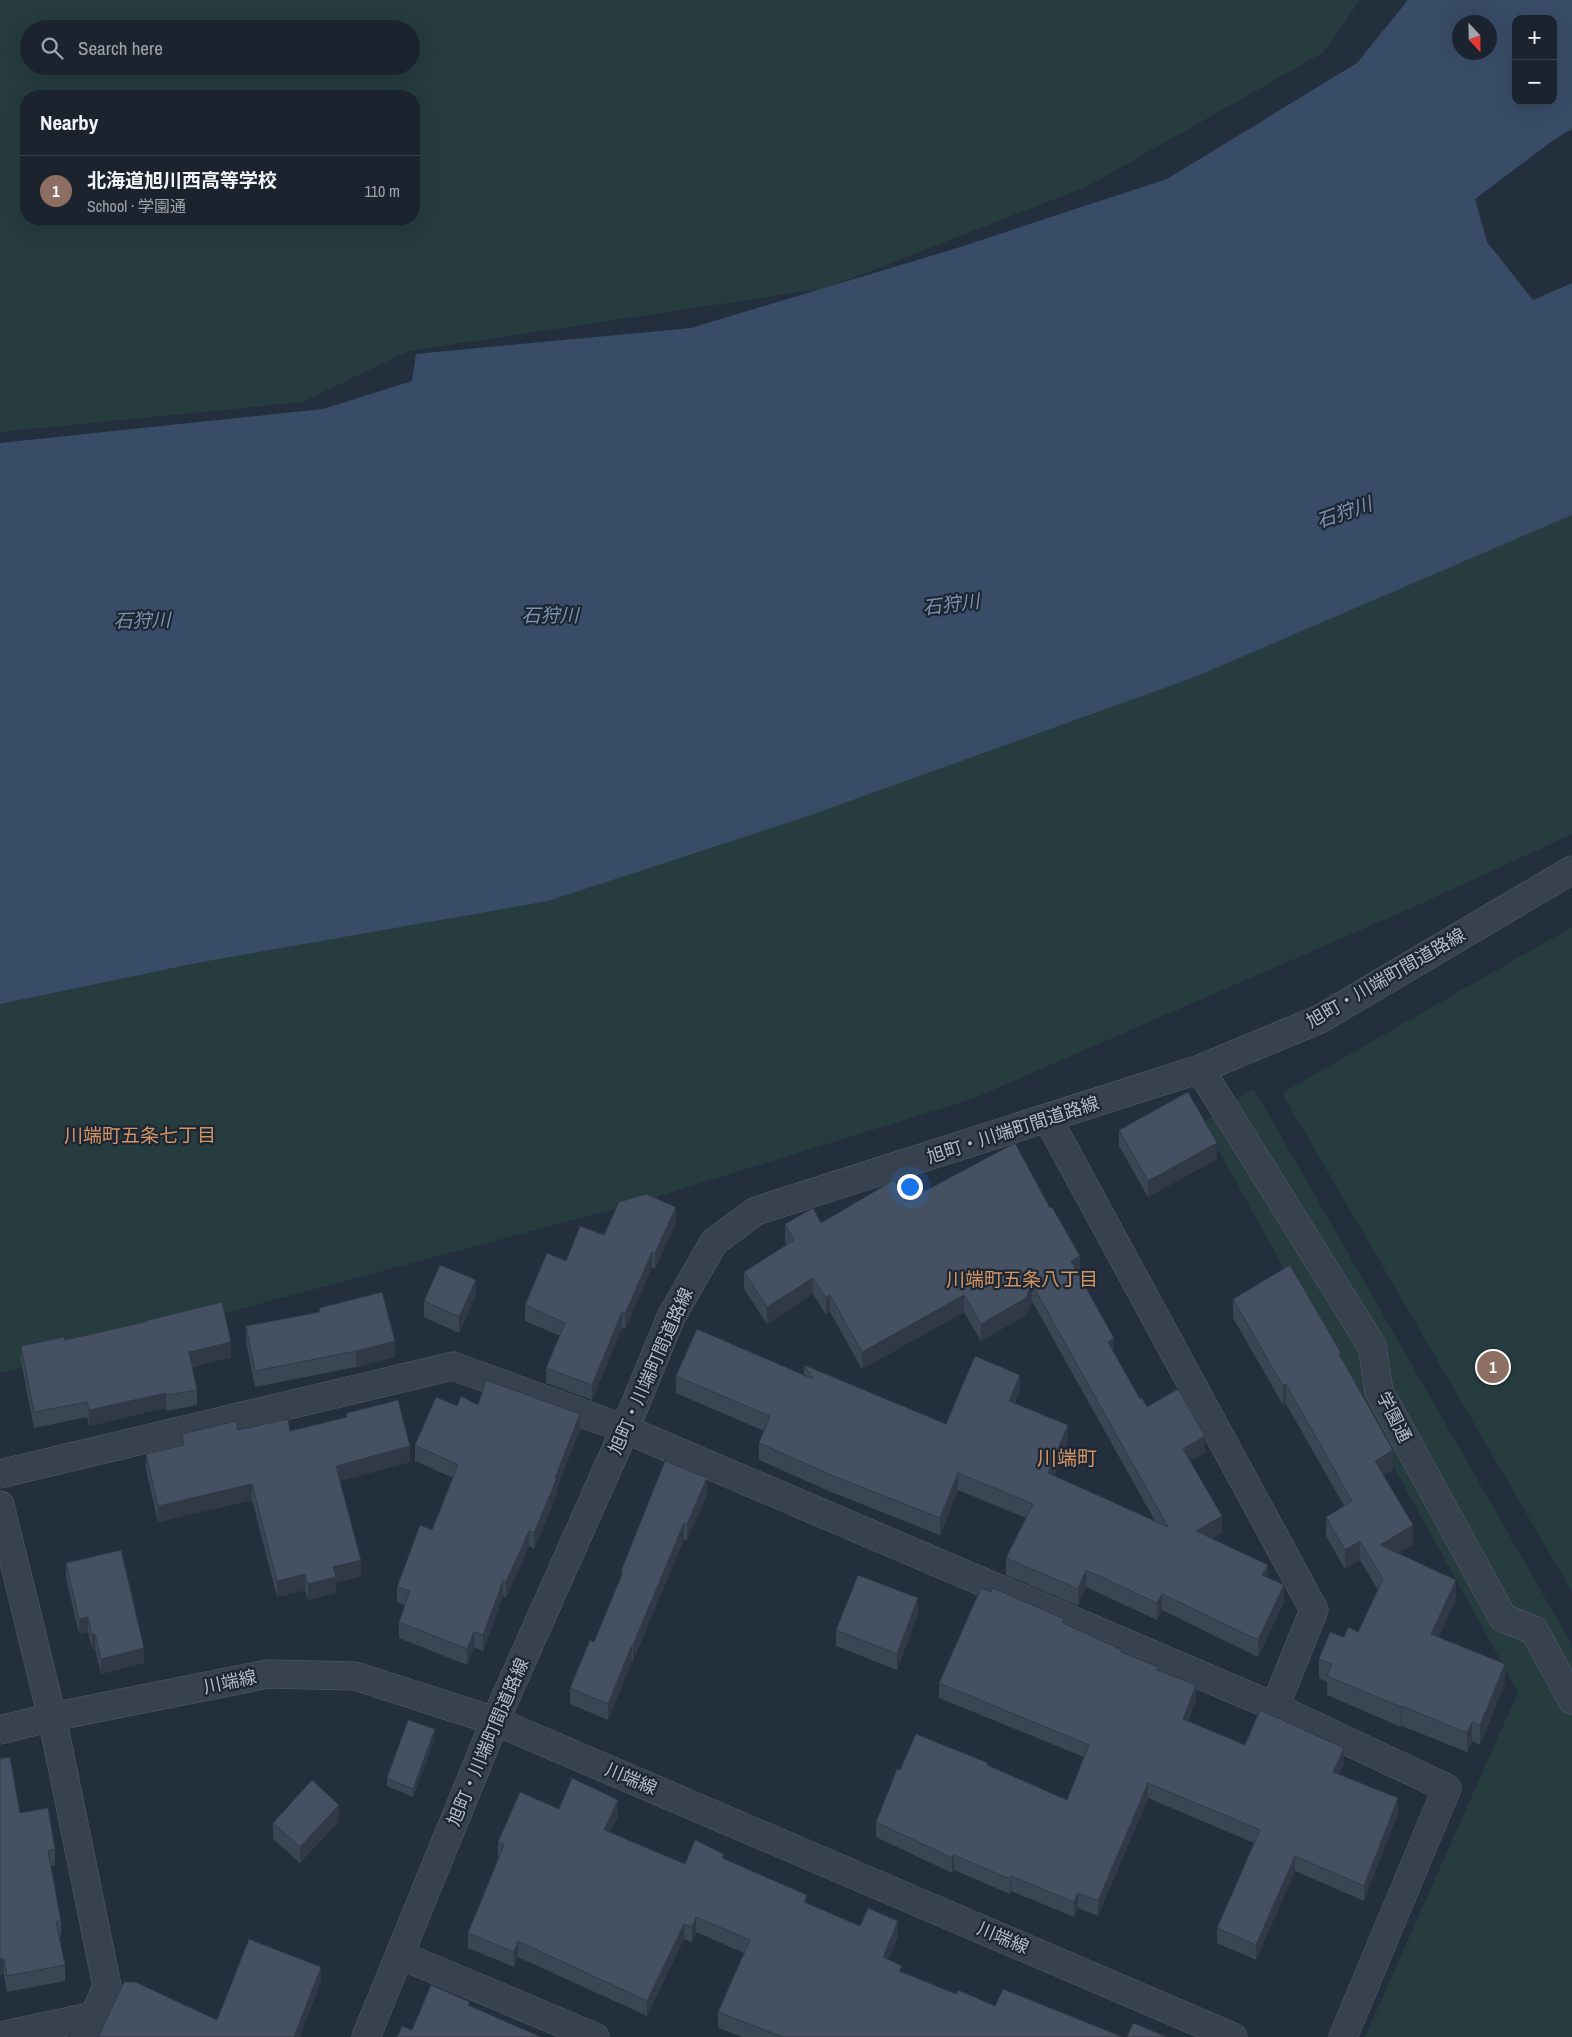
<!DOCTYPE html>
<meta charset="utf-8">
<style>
body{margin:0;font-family:"Archivo Narrow","Noto Sans JP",sans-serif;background:#282f3a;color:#f1f3f6}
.controls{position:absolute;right:15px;top:15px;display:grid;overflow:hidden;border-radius:10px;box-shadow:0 5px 20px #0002}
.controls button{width:45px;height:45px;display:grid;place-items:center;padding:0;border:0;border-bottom:1px solid #39404a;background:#1b232e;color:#f1f3f6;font:25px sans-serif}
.compass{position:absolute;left:1452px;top:15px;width:45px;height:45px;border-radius:50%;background:#1b232e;box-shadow:0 5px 20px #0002;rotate:158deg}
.you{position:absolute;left:909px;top:1186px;width:18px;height:18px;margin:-12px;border:4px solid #fff;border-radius:50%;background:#1a73e8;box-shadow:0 0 0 8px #1a73e833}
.badge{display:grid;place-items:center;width:32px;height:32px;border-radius:50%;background:#0b8043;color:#fff;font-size:16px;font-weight:700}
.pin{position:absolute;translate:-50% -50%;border:2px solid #fff;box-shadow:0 1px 5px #0006}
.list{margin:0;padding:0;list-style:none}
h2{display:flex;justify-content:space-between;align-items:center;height:65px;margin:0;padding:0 20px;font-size:21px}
h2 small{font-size:16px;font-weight:400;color:#a0a4aa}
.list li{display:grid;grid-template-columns:32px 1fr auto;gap:15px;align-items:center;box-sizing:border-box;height:70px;padding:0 20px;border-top:1px solid #39404a}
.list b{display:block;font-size:19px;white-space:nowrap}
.list p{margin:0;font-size:16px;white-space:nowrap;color:#a0a4aa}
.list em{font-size:16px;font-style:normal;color:#a0a4aa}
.icon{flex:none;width:28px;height:28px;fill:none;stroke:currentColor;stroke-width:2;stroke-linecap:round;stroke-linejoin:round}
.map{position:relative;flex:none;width:1572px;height:2037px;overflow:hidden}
.search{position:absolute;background:#1b232e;box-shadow:0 5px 20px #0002;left:20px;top:20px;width:400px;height:55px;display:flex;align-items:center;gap:12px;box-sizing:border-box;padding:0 18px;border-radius:28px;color:#a0a4aa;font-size:19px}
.panel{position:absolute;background:#1b232e;box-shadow:0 5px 20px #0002;left:20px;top:90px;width:400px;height:135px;border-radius:20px}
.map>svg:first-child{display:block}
</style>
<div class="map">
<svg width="1572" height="2037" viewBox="0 0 1572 2037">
<rect width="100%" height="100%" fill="#242f3e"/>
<path fill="#263c3f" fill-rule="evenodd" d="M 0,0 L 1360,0 L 1324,52 L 1088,186 L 827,288 L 408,351 L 303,402 L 0,432 ZM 29,29 L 411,29 L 411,66 L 29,66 ZM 26,96 L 414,96 L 414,219 L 26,219 Z
M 1572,515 L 1572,834 L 1418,905 L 972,1099 L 633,1204 L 0,1373 L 0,1004 L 202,962 L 1195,677 Z
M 1572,927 L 1572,1592 L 1282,1093 Z
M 1254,1089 L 1572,1645 L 1572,2037 L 1365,2037 L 1518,1692 L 1203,1122 Z"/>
<path fill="#394c67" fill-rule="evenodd" d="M 1408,0 L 1572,0 L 1572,129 L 1555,139 L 1475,199 L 1487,242 L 1533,300 L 1572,283 L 1572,515 L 1195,677 L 808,816 L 548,901 L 202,962 L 0,1004 L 0,443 L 323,409 L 412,381 L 416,354 L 691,328 L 954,249 L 1167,179 L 1357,63 ZM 1516,19 L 1553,19 L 1553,101 L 1516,101 ZM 1460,22 L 1490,22 L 1490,52 L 1460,52 Z"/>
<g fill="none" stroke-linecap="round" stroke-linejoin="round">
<g stroke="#565f6c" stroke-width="29">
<path id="pedestrian" d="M 1200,1069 L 1372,1346 L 1379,1391 L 1503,1618 L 1534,1630 L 1572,1700"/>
</g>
<g stroke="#565f6c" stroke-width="29">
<path id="minor" d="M 1048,1119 L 1314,1610 L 1275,1707
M 0,1474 L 453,1366 L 625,1429 L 1275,1707 L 1447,1788 L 1343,2037
M 0,1505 L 52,1717 L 107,1986 L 85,2037
M 0,1730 L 52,1717 L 268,1674 L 355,1676 L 495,1721 L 1233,2037
M 400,1955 L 595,2037
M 0,2036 L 94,2016
M 366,2037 L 495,1721 L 625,1429 L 671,1317 L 714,1242 L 756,1211 L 1200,1069 L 1320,1019 L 1572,870"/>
</g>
<use href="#pedestrian" stroke="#38414e" stroke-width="28"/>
<use href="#minor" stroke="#38414e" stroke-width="28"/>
</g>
<path fill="#3b4654" d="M 1119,1130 L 1217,1159 L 1148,1197 L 1119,1146 Z
M 906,1201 L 1080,1273 L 1078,1274 L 1114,1354 L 1140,1399 L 1147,1407 L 1205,1453 L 1190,1461 L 1222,1533 L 1212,1538 L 1268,1578 L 1284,1602 L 1258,1657 L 1162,1610 L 1157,1620 L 1086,1587 L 1078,1606 L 1006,1575 L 1006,1558 L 1026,1518 L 958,1490 L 940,1535 L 831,1492 L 759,1460 L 759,1443 L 764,1431 L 676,1393 L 676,1376 L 804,1375 L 804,1365 L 946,1424 L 1020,1391 L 1015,1403 L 1068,1442 L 1054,1476 L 1155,1521 L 1032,1301 L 1026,1315 L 981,1341 L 964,1312 L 862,1369 L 830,1312 L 826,1315 L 813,1294 L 767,1324 L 744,1289 L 744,1272 L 787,1245 L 785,1241 L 785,1224 L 821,1223 Z
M 676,1223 L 655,1269 L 652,1267 L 625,1329 L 622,1328 L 592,1400 L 546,1383 L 546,1368 L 560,1336 L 525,1321 L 525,1305 L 604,1235 Z
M 476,1296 L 459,1333 L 424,1317 L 424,1301 Z
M 1233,1299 L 1341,1358 L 1393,1470 L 1383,1475 L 1413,1544 L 1398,1553 L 1456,1600 L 1438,1637 L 1505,1683 L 1480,1745 L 1472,1741 L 1467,1752 L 1402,1726 L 1401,1727 L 1327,1695 L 1327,1682 L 1319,1678 L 1319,1659 L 1344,1637 L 1358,1632 L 1378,1590 L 1360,1560 L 1345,1569 L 1326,1536 L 1326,1517 L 1344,1506 L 1286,1404 L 1283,1405 L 1233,1318 Z
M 319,1308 L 395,1357 L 356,1367 L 255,1387 L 246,1342 L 246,1326 L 319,1312 Z
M 65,1340 L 231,1357 L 192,1367 L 197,1390 L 197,1405 L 167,1411 L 166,1408 L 89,1426 L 87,1417 L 34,1428 L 21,1362 L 21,1346 Z
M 478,1405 L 580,1429 L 557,1488 L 557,1494 L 534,1549 L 529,1546 L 506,1598 L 503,1596 L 483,1651 L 474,1647 L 467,1665 L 399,1638 L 399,1622 L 405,1605 L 397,1602 L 397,1587 L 432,1530 L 453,1478 L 415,1461 L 415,1445 L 457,1406 Z
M 347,1413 L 410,1462 L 340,1481 L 361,1576 L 336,1583 L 336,1593 L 308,1600 L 305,1590 L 277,1597 L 252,1500 L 158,1522 L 146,1470 L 146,1454 L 182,1446 L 182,1434 L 238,1430 L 290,1431 L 347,1417 Z
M 707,1494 L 687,1540 L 684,1539 L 633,1661 L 632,1661 L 608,1720 L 570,1704 L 570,1688 L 594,1642 L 621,1576 L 621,1571 Z
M 66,1563 L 144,1663 L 101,1674 L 95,1649 L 92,1649 L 88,1632 L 79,1634 L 66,1578 Z
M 918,1614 L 897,1670 L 836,1646 L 836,1630 Z
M 1064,1623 L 1158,1670 L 1196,1700 L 1188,1721 L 1245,1745 L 1344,1763 L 1339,1774 L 1398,1813 L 1364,1901 L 1295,1871 L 1256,1960 L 1217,1943 L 1217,1928 L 1254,1843 L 1148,1798 L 1098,1916 L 1078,1908 L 1074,1917 L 1011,1891 L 1010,1894 L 954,1870 L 952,1873 L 876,1837 L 876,1822 L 900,1770 L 988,1765 L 1067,1800 L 1084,1757 L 939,1698 L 939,1683 Z
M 435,1738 L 413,1797 L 387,1786 L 387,1778 Z
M 0,1759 L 20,1813 L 55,1849 L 55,1865 L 51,1866 L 61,1921 L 61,1937 L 59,1937 L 65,1965 L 65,1981 L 7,1992 L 4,1974 L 0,1975 Z
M 559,1809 L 618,1816 L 610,1832 L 685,1864 L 724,1859 L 807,1903 L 860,1926 L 898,1937 L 888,1960 L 902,1972 L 956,1994 L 995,2006 L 1123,2037 L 742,2037 L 718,2028 L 718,2012 L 744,1953 L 696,1932 L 692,1942 L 684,1939 L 647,2016 L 518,1957 L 514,1967 L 468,1948 L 468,1933 L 498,1858 L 498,1842 Z
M 339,1821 L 300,1863 L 273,1839 L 273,1823 Z"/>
<path fill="#303945" d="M 1217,1143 L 1217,1159 L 1148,1197 L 1148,1181 Z
M 676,1207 L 676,1223 L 655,1269 L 655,1253 Z
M 652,1252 L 652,1267 L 625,1329 L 625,1314 Z
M 1080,1256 L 1080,1273 L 1071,1278 L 1071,1261 Z
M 813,1278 L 813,1294 L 767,1324 L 767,1307 Z
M 476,1280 L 476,1296 L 459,1333 L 459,1317 Z
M 1032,1284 L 1032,1301 L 1026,1315 L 981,1341 L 981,1324 Z
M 830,1295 L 830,1312 L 826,1315 L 826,1298 Z
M 964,1295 L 964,1312 L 862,1369 L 862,1352 Z
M 622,1312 L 622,1328 L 592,1400 L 592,1385 Z
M 1114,1338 L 1114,1355 L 1108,1342 Z
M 395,1341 L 395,1357 L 356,1367 L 356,1351 Z
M 231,1342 L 231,1357 L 189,1367 L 189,1352 Z
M 1020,1375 L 1020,1391 L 1009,1417 L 1009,1401 Z
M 1286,1384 L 1286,1404 L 1283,1405 L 1283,1386 Z
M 166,1393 L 166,1408 L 89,1426 L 89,1410 Z
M 580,1414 L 580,1429 L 557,1488 L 557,1494 L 534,1549 L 534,1533 L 555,1478 Z
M 1068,1425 L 1068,1442 L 1048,1490 L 1048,1473 Z
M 1205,1436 L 1205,1453 L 1183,1466 L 1183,1449 Z
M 410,1446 L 410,1462 L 336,1482 L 336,1466 Z
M 1393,1450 L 1393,1470 L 1375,1480 L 1375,1461 Z
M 958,1473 L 958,1490 L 940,1535 L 940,1518 Z
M 707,1478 L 707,1494 L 687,1540 L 687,1524 Z
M 252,1484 L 252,1500 L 158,1522 L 158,1506 Z
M 1222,1516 L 1222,1533 L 1196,1548 L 1196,1531 Z
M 684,1523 L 684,1539 L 633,1661 L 633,1645 Z
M 1413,1525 L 1413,1544 L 1380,1564 L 1380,1545 Z
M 529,1531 L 529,1546 L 506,1598 L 506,1582 Z
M 1360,1541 L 1360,1560 L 1345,1569 L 1345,1550 Z
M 361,1560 L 361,1576 L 336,1583 L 336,1593 L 308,1600 L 308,1584 L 333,1567 Z
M 1268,1565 L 1268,1582 L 1262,1575 Z
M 1086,1570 L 1086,1587 L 1078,1606 L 1078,1589 Z
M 305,1574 L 305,1590 L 277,1597 L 277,1581 Z
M 1456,1580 L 1456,1600 L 1431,1654 L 1431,1634 Z
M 503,1581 L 503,1596 L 483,1651 L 483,1635 Z
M 1284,1585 L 1284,1602 L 1258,1657 L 1258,1640 Z
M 1162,1594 L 1162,1610 L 1157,1620 L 1157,1603 Z
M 918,1598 L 918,1614 L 897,1670 L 897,1654 Z
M 88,1617 L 88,1632 L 79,1634 L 79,1619 Z
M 474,1632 L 474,1647 L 467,1665 L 467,1649 Z
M 95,1634 L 95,1649 L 92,1649 L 92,1635 Z
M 632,1645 L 632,1661 L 608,1720 L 608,1704 Z
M 144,1648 L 144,1663 L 101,1674 L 101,1659 Z
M 1505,1664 L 1505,1683 L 1480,1745 L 1480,1725 Z
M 1196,1685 L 1196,1700 L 1183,1734 L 1183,1719 Z
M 1402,1706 L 1402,1726 L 1401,1727 L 1401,1707 Z
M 1472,1722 L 1472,1741 L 1467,1752 L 1467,1733 Z
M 435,1729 L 435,1738 L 413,1797 L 413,1789 Z
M 1344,1748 L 1344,1763 L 1333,1787 L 1333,1772 Z
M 1148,1783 L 1148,1798 L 1098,1916 L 1098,1901 Z
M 1398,1798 L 1398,1813 L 1364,1901 L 1364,1886 Z
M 618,1800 L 618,1816 L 604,1845 L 604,1830 Z
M 339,1805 L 339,1821 L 300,1863 L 300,1847 Z
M 954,1855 L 954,1870 L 952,1873 L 952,1858 Z
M 1295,1856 L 1295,1871 L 1256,1960 L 1256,1945 Z
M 1011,1876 L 1011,1891 L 1010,1894 L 1010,1879 Z
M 1078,1893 L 1078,1908 L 1074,1917 L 1074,1902 Z
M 807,1895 L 807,1910 L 804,1902 Z
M 696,1917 L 696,1932 L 692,1942 L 692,1927 Z
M 898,1921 L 898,1937 L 883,1973 L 883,1957 Z
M 684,1924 L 684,1939 L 647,2016 L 647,2001 Z
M 518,1941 L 518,1957 L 514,1967 L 514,1952 Z
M 0,1959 L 4,1959 L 4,1974 L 0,1975 Z
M 321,1967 L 321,1982 L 300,2037 L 294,2037 Z"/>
<path fill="#455162" stroke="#303945" d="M 1188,1092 L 1217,1143 L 1148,1181 L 1119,1130 Z
M 1015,1143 L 1050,1208 L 1052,1207 L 1080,1256 L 1071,1261 L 1114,1338 L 1108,1342 L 1140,1399 L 1142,1398 L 1147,1407 L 1178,1389 L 1205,1436 L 1183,1449 L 1222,1516 L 1196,1531 L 1268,1565 L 1262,1575 L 1284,1585 L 1258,1640 L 1162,1594 L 1157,1603 L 1086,1570 L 1078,1589 L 1006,1558 L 1033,1504 L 958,1473 L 940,1518 L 831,1475 L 759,1443 L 770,1416 L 676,1376 L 697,1329 L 813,1379 L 804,1365 L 946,1424 L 975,1356 L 1020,1375 L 1009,1401 L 1068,1425 L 1048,1473 L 1168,1527 L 1032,1284 L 1026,1298 L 981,1324 L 964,1295 L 862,1352 L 830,1295 L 826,1298 L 813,1278 L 767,1307 L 744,1272 L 794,1240 L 785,1224 L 813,1208 L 821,1223 L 894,1180 L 906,1201 Z
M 646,1194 L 676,1207 L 655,1253 L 652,1252 L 625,1314 L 622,1312 L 592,1385 L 546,1368 L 565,1323 L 525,1305 L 547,1253 L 566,1261 L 580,1226 L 604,1235 L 619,1202 Z
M 440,1265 L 476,1280 L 459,1317 L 424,1301 Z
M 1290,1265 L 1341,1353 L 1339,1354 L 1393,1450 L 1375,1461 L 1413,1525 L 1380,1545 L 1456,1580 L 1431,1634 L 1505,1664 L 1480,1725 L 1472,1722 L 1467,1733 L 1402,1706 L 1401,1707 L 1327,1676 L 1332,1664 L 1319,1659 L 1330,1632 L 1344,1637 L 1348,1627 L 1358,1632 L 1383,1579 L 1360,1541 L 1345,1550 L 1326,1517 L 1352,1501 L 1286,1384 L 1283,1386 L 1233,1299 Z
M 382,1292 L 395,1341 L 356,1351 L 255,1371 L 246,1326 L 320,1312 L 319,1308 Z
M 222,1302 L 231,1342 L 189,1352 L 197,1390 L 167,1395 L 166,1393 L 89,1410 L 87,1402 L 34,1412 L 21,1346 L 64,1337 L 65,1340 L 145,1322 L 145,1321 Z
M 486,1380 L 580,1414 L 555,1478 L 557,1478 L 534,1533 L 529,1531 L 506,1582 L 503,1581 L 483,1635 L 474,1632 L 467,1649 L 399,1622 L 410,1591 L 397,1587 L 420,1525 L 432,1530 L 458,1465 L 415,1445 L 436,1397 L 457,1406 L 461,1396 L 478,1405 Z
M 398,1400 L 410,1446 L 336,1466 L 361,1560 L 333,1567 L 336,1577 L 308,1584 L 305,1574 L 277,1581 L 252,1484 L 158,1506 L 146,1454 L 184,1445 L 182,1434 L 236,1421 L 238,1430 L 288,1419 L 290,1431 L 347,1417 L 347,1413 Z
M 665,1461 L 707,1478 L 687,1524 L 684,1523 L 633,1645 L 632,1645 L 608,1704 L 570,1688 L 590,1640 L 594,1642 L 623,1572 L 621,1571 Z
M 121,1550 L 144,1648 L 101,1659 L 95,1634 L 92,1635 L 88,1617 L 79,1619 L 66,1563 Z
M 858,1575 L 918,1598 L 897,1654 L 836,1630 Z
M 981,1588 L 991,1592 L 993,1588 L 1064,1619 L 1063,1623 L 1122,1650 L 1121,1652 L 1158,1667 L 1157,1670 L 1196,1685 L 1183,1719 L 1245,1745 L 1260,1710 L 1344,1748 L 1333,1772 L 1398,1798 L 1364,1886 L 1295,1856 L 1256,1945 L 1217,1928 L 1260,1830 L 1148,1783 L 1098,1901 L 1078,1893 L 1074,1902 L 1011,1876 L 1010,1879 L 954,1855 L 952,1858 L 876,1822 L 897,1769 L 900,1770 L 916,1734 L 988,1763 L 987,1765 L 1067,1800 L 1089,1745 L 939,1683 Z
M 408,1720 L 435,1729 L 413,1789 L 387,1778 Z
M 10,1757 L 20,1813 L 48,1808 L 55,1849 L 48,1851 L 61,1921 L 56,1922 L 65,1965 L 7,1976 L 4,1959 L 0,1959 L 0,1759 Z
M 572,1778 L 618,1800 L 604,1830 L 685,1864 L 695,1840 L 724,1854 L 722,1858 L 807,1895 L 804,1902 L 860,1926 L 868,1908 L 898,1921 L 883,1957 L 902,1966 L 899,1971 L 956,1994 L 958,1990 L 995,2006 L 1003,1989 L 1123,2037 L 783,2037 L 718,2012 L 750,1940 L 696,1917 L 692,1927 L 684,1924 L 647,2001 L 518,1941 L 514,1952 L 468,1933 L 504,1845 L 498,1842 L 520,1792 L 559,1809 Z
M 312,1780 L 339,1805 L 300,1847 L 273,1823 Z
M 249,1939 L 321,1967 L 294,2037 L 98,2037 L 124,1982 L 135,1982 L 217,2020 Z
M 431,1985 L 470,2002 L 468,2005 L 541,2037 L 397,2037 L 402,2026 L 412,2030 Z
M 1133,2023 L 1167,2037 L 1127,2037 Z"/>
<g text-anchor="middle" stroke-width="4.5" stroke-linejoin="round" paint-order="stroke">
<g font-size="18" fill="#b4bcc9" stroke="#1d2633">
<text transform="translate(1386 978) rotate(-30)" y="6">旭町・川端町間道路線</text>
<text transform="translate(1013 1130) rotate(-18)" y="6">旭町・川端町間道路線</text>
<text transform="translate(651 1371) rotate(-66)" y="6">旭町・川端町間道路線</text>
<text transform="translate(1394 1417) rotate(63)" y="6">学園通</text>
<text transform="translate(230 1682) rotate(-12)" y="6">川端線</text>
<text transform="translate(488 1742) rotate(-67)" y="6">旭町・川端町間道路線</text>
<text transform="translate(631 1779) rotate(23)" y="6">川端線</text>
<text transform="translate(1003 1938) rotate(23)" y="6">川端線</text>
</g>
<g font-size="19" font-style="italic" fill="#7c92b1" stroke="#1d2633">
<text transform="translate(1344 512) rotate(-19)" y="7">石狩川</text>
<text transform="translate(951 604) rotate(-7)" y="7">石狩川</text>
<text x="550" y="622">石狩川</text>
<text transform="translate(142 620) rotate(-1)" y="7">石狩川</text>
</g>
<g font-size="19" fill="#d59563" stroke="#1d2633">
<text x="140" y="1142">川端町五条七丁目</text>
<text x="1022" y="1286">川端町五条八丁目</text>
</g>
<g font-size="20" fill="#d59563" stroke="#1d2633">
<text x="1067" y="1465">川端町</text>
</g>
</g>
</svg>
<div class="controls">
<button>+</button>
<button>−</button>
</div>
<svg class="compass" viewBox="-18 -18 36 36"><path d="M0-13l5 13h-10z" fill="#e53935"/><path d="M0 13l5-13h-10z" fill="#a0a4aa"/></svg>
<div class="you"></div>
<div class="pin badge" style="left:1493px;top:1367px;background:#8d6e63">1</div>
<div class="search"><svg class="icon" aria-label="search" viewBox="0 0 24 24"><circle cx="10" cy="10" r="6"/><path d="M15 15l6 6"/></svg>Search here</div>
<section class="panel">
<h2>Nearby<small></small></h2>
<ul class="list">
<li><span class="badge" style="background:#8d6e63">1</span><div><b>北海道旭川西高等学校</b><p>School · 学園通</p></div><em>110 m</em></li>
</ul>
</section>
</div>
